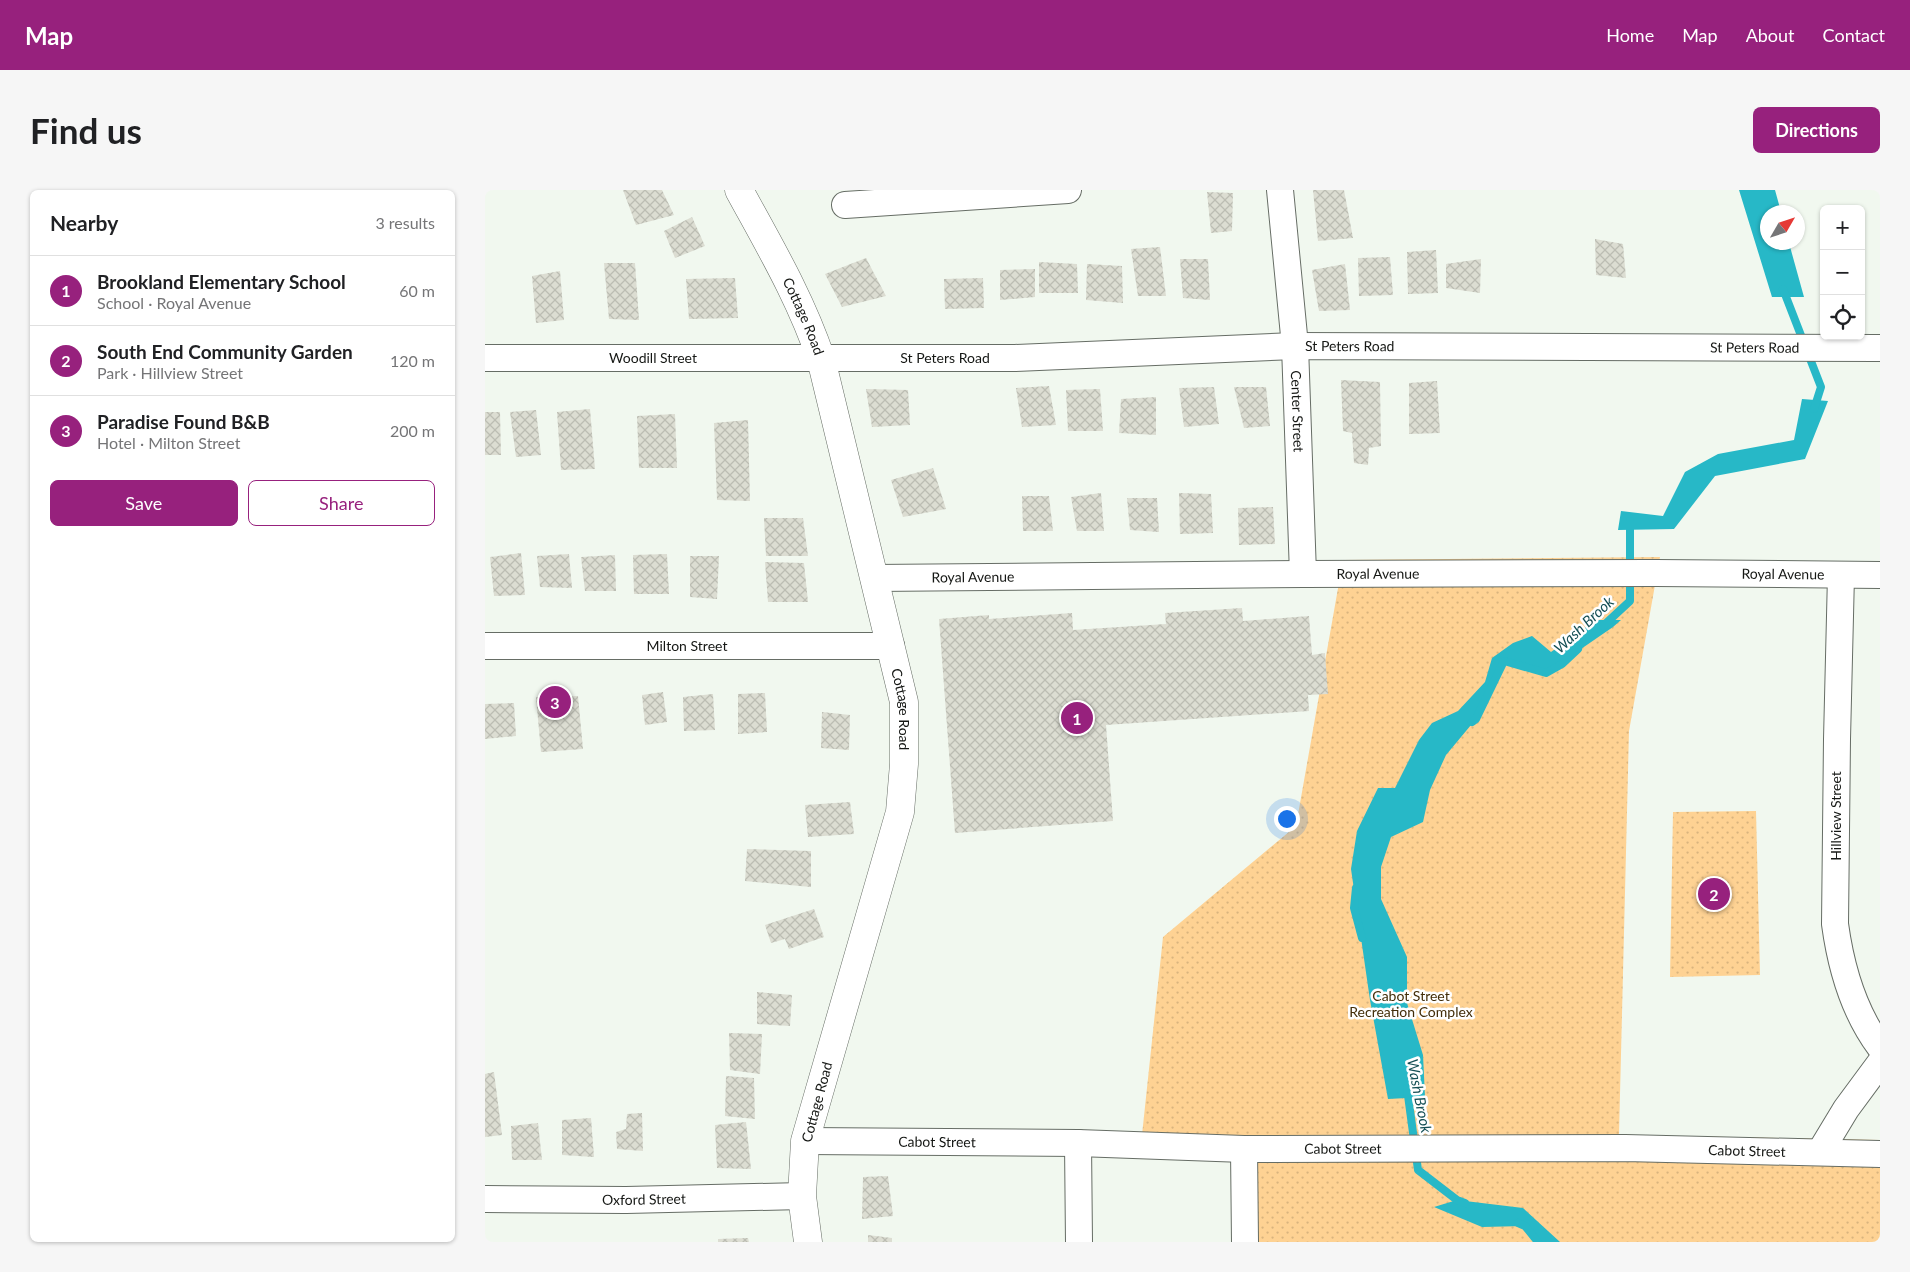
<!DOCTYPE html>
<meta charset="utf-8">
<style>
body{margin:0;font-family:Lato,sans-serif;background:#f6f6f6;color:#202124}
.controls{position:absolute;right:15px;top:15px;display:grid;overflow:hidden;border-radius:8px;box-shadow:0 1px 4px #0004}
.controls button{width:45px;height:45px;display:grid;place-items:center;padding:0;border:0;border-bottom:1px solid #e0e0e0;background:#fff;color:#202124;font:25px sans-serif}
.compass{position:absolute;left:1275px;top:15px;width:45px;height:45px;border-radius:50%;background:#fff;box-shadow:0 1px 4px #0004;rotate:51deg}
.you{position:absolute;left:801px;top:628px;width:18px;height:18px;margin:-12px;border:4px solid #fff;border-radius:50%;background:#1a73e8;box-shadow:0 0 0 8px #1a73e833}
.badge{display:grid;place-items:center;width:32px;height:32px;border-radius:50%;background:#97217d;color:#fff;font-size:16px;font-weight:700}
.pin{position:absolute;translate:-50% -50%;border:2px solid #fff;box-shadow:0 1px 5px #0006}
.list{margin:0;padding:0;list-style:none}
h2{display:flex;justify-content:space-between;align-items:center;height:65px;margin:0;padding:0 20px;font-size:21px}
h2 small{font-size:16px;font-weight:400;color:#757577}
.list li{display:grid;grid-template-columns:32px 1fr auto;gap:15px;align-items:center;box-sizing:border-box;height:70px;padding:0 20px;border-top:1px solid #e0e0e0}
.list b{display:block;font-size:19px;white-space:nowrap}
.list p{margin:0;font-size:16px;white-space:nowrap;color:#757577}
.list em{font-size:16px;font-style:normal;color:#757577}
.actions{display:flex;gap:10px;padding:15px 20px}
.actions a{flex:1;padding:11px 0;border:1px solid #97217d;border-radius:8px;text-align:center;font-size:18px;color:#97217d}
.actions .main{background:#97217d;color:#fff}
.icon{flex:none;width:28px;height:28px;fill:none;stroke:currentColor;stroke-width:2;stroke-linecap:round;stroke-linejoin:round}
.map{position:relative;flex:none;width:1395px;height:1052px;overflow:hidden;border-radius:8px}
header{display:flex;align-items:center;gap:30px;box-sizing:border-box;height:70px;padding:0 25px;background:#97217d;color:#fff}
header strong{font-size:24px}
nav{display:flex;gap:28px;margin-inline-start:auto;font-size:18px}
.intro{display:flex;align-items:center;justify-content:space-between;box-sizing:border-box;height:120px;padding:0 30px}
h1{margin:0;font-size:35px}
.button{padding:12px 22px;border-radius:8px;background:#97217d;color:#fff;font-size:18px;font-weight:700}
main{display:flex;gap:30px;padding:0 30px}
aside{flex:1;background:#fff;border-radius:8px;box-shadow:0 1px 4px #0004}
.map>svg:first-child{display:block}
</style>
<header>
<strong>Map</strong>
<nav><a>Home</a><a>Map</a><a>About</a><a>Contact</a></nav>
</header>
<div class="intro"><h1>Find us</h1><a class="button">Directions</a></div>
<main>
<aside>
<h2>Nearby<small>3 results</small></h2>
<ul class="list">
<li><span class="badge">1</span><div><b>Brookland Elementary School</b><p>School · Royal Avenue</p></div><em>60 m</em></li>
<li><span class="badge">2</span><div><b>South End Community Garden</b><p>Park · Hillview Street</p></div><em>120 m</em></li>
<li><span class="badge">3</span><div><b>Paradise Found B&amp;B</b><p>Hotel · Milton Street</p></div><em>200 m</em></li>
</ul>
<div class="actions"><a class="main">Save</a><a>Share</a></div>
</aside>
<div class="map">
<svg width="1395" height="1052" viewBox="0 0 1395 1052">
<defs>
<pattern id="park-dots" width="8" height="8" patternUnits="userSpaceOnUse" patternTransform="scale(1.25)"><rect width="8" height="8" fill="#fed293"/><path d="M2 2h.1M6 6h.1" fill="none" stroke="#d9b47e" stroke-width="1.8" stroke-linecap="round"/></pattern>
<pattern id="building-cross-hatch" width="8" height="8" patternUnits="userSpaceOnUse" patternTransform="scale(1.25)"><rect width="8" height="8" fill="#dcddd2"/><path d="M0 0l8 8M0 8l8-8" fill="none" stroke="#bcbdb3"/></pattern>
</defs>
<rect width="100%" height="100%" fill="#f1f8ef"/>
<path fill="url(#park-dots)" d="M 1175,367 L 1144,541 L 1134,945 L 1395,950 L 1395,1052 L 766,1052 L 766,952 L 657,945 L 678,747 L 811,636 L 858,370 Z
M 1271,621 L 1275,785 L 1185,787 L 1188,622 Z"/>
<path fill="#27b8c7" d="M 1254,0 L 1290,0 L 1296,22 L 1282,22 L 1282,52 L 1304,53 L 1319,107 L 1287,107 Z
M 1317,209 L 1343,211 L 1320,269 L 1230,286 L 1189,339 L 1133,340 L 1136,321 L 1178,326 L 1200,282 L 1233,264 L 1309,250 Z
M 1111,430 L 1136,430 L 1128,437 L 1061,483 L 1019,471 L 991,529 L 961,565 L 945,600 L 938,632 L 906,647 L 896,677 L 896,709 L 922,767 L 922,813 L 938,865 L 940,907 L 903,909 L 885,810 L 866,679 L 872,641 L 893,598 L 910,598 L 934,550 L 947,533 L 973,521 L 1000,492 L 1007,468 L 1028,453 L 1047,446 L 1066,462 Z
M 972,1010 L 1038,1018 L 1075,1052 L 1054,1052 L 1040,1036 L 997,1037 L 949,1017 Z"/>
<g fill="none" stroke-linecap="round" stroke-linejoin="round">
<path stroke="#27b8c7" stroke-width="8" d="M 1298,99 L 1336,197 L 1329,219
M 1118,436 L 1145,411 L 1145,331
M 987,532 L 991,529 L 1019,471 L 1061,483 L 1077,474 L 1093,459
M 871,698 L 869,718 L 877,748
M 922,898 L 933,980 L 972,1010 L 980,1013
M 1033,1033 L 1040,1036 L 1053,1052"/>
</g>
<path fill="url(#building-cross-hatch)" d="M 138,0 L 177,0 L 189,25 L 151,35 Z
M 828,0 L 859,0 L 868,48 L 833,51 Z
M 722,2 L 748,3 L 747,41 L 726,43 Z
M 207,27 L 220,56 L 190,68 L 179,41 Z
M 1110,49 L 1138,54 L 1141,88 L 1111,85 Z
M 675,57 L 681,106 L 653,106 L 646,59 Z
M 951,60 L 953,103 L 923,104 L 922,62 Z
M 905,67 L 908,105 L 874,106 L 873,68 Z
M 381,68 L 401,106 L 357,117 L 340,84 Z
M 695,69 L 723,69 L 725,110 L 698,108 Z
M 996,69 L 995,103 L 961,98 L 961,74 Z
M 554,72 L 592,74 L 593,103 L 554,103 Z
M 119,73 L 150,73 L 154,130 L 124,129 Z
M 602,74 L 637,76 L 638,113 L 601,110 Z
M 860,74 L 865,120 L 834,121 L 827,80 Z
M 550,79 L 550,107 L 515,110 L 515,80 Z
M 75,81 L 79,130 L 51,133 L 47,86 Z
M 250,88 L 253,128 L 204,129 L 201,89 Z
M 498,88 L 499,118 L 460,119 L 459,89 Z
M 856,190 L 895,192 L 896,256 L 884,258 L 883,275 L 869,273 L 867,243 L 858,241 Z
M 952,191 L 955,243 L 924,244 L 924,193 Z
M 564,196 L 571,235 L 537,237 L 531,198 Z
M 729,197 L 734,234 L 699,237 L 694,198 Z
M 749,197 L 781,197 L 785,236 L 759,238 Z
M 381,199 L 423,200 L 425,235 L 387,237 Z
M 615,199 L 618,241 L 583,241 L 581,200 Z
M 671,207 L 671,245 L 634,243 L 636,209 Z
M 105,219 L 110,279 L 76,280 L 72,222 Z
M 51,220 L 56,265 L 31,267 L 25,222 Z
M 0,222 L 15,222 L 16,265 L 0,265 Z
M 190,224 L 192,278 L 154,278 L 152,226 Z
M 263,230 L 265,311 L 232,310 L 229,233 Z
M 448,278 L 461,319 L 418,327 L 406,290 Z
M 616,303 L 619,341 L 592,341 L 586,307 Z
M 694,303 L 726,304 L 728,343 L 695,344 Z
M 537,306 L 564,306 L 568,341 L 538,341 Z
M 642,308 L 672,308 L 674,342 L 645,340 Z
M 788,317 L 790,354 L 754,355 L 753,318 Z
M 279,328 L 318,328 L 323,366 L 281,366 Z
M 36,363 L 40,405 L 9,406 L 5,367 Z
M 84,364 L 87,398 L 55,397 L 52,366 Z
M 182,364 L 184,404 L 149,404 L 148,365 Z
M 130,365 L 131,401 L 100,401 L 96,367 Z
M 205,366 L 234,366 L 232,409 L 205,407 Z
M 280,372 L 319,373 L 323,412 L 283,412 Z
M 757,418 L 758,431 L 824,426 L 827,465 L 840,463 L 843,504 L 823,505 L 824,521 L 621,535 L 628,631 L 470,643 L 454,429 L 504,425 L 504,429 L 587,423 L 588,440 L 681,434 L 680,423 Z
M 178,502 L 182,532 L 160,535 L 157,505 Z
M 280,503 L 282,542 L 253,544 L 253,504 Z
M 228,504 L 230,540 L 199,541 L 198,507 Z
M 93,506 L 98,559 L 56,562 L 51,507 Z
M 29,513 L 31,546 L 0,549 L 0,514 Z
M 337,522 L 365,525 L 364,560 L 336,558 Z
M 365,612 L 369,644 L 323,647 L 320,615 Z
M 262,659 L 326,661 L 326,697 L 260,691 Z
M 329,719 L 339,747 L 304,759 L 300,749 L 286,753 L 280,735 Z
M 272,802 L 307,805 L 305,836 L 272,834 Z
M 244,843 L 277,844 L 275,884 L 245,880 Z
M 9,882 L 17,945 L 0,947 L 0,884 Z
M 241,886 L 269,888 L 270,929 L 240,926 Z
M 157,923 L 158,961 L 132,959 L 131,942 L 141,939 L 142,924 Z
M 106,928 L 109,967 L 77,965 L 77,930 Z
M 261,932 L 266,979 L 232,978 L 230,935 Z
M 53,933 L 57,970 L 27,970 L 26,936 Z
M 403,986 L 408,1026 L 377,1029 L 378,987 Z
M 383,1045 L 407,1048 L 407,1052 L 383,1052 Z
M 263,1048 L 264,1052 L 233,1052 L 233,1049 Z"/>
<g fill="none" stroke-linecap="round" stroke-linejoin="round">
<g stroke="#666d65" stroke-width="28">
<g id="minor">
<path id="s1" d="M 795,0 L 810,156 L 818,384"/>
<path d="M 360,15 L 583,0"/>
<path id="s2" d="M 0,168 L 530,168 L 810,156 L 1395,158"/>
<path d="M 1356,385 L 1352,549 L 1350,734 C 1356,778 1368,821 1395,857"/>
<path id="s3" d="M 389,388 L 818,384 L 1171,383 L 1395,385"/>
<path id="s4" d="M 0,456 L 406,456"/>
<path id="s5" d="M 320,951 L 593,953 L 759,959 L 1140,958 L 1395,964"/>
<path d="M 593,953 L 594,1052"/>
<path d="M 759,959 L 760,1052"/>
<path d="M 1335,962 L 1361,919 L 1395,873"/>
<path id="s6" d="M 0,1009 L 141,1010 L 317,1006"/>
</g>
</g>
<g stroke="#666d65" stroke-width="29">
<g id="major">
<path id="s7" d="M 254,0 C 284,55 316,109 336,169 L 419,512 L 419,574 L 415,622 L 320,951 L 317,1006 L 323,1052"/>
</g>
</g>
<use href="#minor" stroke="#fff" stroke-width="26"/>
<use href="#major" stroke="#fff" stroke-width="28"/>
</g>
<g text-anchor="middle" stroke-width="5" stroke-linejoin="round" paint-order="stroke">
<g font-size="14" fill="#151714" stroke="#fff">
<text dy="5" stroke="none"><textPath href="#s7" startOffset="142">Cottage Road</textPath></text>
<text dy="5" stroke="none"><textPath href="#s2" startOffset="865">St Peters Road</textPath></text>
<text dy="5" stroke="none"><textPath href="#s2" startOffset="1270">St Peters Road</textPath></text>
<text dy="5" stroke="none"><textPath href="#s2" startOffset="460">St Peters Road</textPath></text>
<text dy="5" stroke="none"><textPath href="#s2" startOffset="168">Woodill Street</textPath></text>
<text dy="5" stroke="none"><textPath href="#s1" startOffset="222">Center Street</textPath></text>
<text dy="5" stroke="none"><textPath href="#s3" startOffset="504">Royal Avenue</textPath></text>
<text dy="5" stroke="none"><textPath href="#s3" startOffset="909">Royal Avenue</textPath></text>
<text dy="5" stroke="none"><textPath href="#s3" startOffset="99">Royal Avenue</textPath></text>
<text dy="5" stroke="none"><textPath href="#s4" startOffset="202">Milton Street</textPath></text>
<text dy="5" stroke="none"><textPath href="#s7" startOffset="548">Cottage Road</textPath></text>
<text transform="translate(1351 626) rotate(-90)" y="5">Hillview Street</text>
<text transform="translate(332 912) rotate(-75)" y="5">Cottage Road</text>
<text dy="5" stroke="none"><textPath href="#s5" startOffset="132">Cabot Street</textPath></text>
<text dy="5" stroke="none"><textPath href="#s5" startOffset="538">Cabot Street</textPath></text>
<text dy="5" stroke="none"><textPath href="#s5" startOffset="942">Cabot Street</textPath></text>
<text dy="5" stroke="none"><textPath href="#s6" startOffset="159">Oxford Street</textPath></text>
</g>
<g font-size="14" fill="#422d09" stroke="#fff">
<text x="926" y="811">Cabot Street<tspan x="926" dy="16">Recreation Complex</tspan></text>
</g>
<g font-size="15" font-style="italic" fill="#154f55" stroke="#fff">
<text transform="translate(1099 435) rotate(-43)" y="5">Wash Brook</text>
<text transform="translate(934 906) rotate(79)" y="5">Wash Brook</text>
</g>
</g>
</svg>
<div class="controls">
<button>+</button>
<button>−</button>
<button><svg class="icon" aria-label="locate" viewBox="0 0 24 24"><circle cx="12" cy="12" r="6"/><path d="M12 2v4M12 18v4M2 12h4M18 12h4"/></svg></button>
</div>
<svg class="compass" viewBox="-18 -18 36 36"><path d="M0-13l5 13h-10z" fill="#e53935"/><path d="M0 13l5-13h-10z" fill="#757577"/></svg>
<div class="you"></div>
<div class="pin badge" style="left:592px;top:528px">1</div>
<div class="pin badge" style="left:1229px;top:704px">2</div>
<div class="pin badge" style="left:70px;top:512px">3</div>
</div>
</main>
